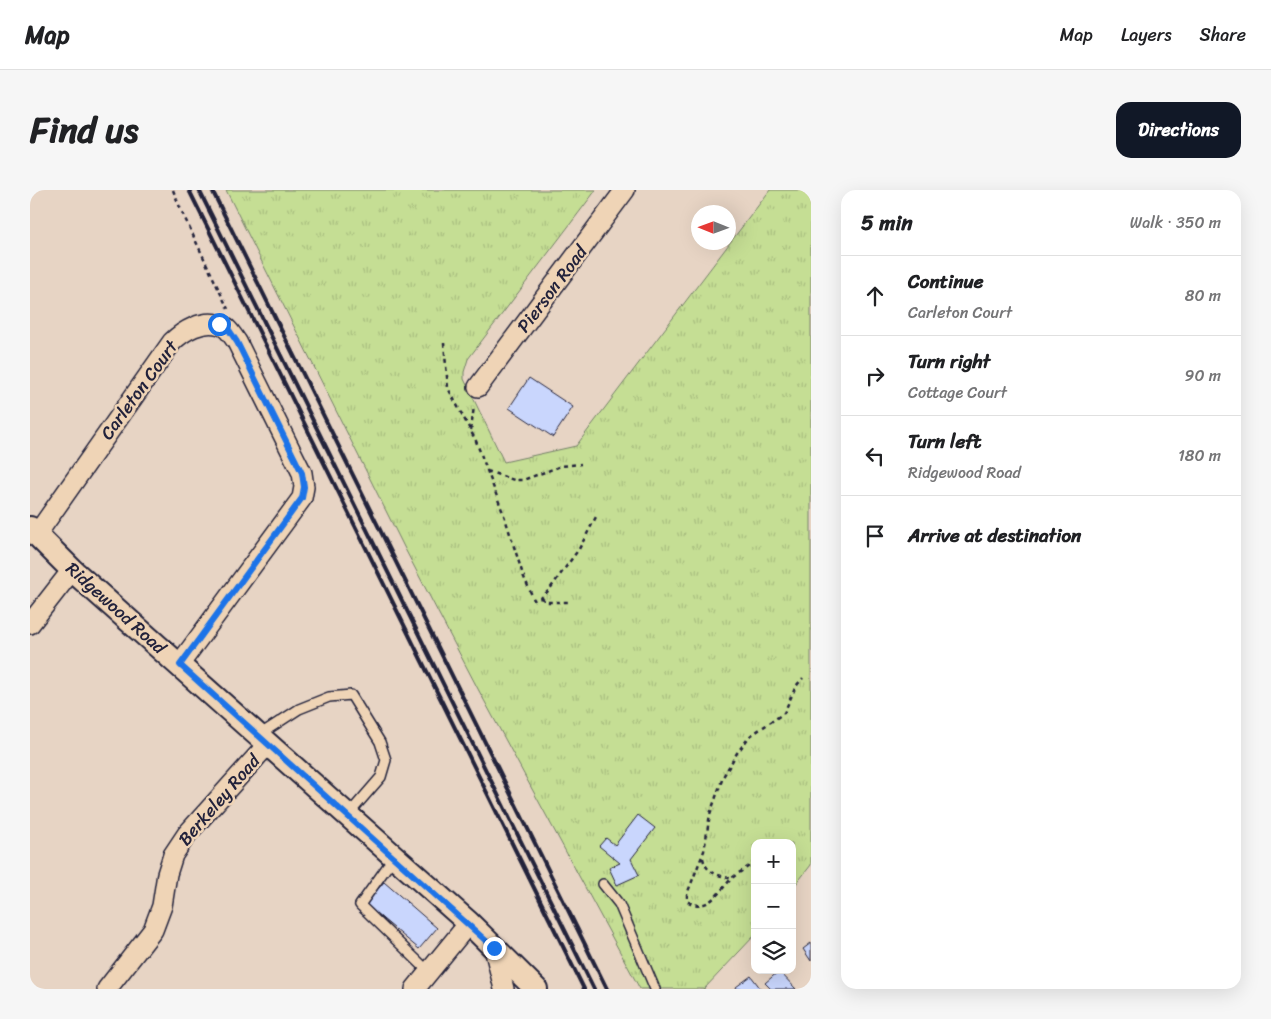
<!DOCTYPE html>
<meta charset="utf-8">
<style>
body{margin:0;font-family:Sriracha,sans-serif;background:#f6f6f6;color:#202124}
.controls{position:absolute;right:15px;bottom:15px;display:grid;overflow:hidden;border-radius:10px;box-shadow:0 5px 20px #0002}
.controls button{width:45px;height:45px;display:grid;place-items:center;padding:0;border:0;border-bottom:1px solid #e0e0e0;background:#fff;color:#202124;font:25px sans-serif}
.compass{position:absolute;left:661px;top:15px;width:45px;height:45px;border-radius:50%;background:#fff;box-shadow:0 5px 20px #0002;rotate:271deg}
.stop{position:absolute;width:15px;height:15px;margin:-11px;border:4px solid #1a73e8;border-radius:50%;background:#fff}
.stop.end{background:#1a73e8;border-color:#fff;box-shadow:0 1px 5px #0008}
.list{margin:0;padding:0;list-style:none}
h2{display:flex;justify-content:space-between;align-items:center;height:65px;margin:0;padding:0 20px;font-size:21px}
h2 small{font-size:16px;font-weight:400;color:#757577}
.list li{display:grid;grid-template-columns:32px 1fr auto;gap:15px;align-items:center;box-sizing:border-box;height:80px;padding:0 20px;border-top:1px solid #e0e0e0}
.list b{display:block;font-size:19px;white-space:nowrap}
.list p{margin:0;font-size:16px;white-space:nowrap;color:#757577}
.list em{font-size:16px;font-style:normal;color:#757577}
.icon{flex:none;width:28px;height:28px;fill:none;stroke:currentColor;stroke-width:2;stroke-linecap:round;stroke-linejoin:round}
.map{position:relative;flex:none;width:781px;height:799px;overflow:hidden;border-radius:15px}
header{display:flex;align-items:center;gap:30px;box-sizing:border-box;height:70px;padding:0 25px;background:#fff;border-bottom:1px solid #e0e0e0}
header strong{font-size:24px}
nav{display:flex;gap:28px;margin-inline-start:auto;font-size:18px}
.intro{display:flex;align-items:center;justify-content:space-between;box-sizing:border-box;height:120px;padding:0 30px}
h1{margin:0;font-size:35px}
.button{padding:12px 22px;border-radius:15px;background:#111827;color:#fff;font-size:18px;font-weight:700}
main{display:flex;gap:30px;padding:0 30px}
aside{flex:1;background:#fff;border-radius:15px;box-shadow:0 5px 20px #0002}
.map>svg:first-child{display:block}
</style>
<header>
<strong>Map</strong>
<nav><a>Map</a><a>Layers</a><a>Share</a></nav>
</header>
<div class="intro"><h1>Find us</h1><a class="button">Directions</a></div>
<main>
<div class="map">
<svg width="781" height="799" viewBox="0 0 781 799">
<defs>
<pattern id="grass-tufts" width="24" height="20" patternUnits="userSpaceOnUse" patternTransform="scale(1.25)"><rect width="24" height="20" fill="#c5de94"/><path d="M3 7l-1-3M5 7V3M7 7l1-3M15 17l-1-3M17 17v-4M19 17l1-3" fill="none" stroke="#a9be80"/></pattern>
</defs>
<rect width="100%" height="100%" fill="#e7d4c4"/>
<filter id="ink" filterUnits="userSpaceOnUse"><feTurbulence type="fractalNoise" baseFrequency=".02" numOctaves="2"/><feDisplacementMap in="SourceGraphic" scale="10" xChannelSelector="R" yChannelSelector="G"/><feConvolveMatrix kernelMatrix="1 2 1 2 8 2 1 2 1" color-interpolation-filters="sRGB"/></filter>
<g filter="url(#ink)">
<path fill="url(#grass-tufts)" stroke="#748068" d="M 196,0 L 566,0 L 438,169 L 434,182 L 434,189 L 474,272 L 546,256 L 740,0 L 781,0 L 781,675 L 762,699 L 762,653 L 725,653 L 725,745 L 674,799 L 610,799 L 448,499 L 374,357 Z"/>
<path fill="#c9d6fd" stroke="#22223b" d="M 499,188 L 543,217 L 523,247 L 479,218 Z
M 608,625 L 625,638 L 601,669 L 609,685 L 587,695 L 579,678 L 590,673 L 569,656 L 576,648 L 585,655 Z
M 354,692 L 407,738 L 389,759 L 335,714 Z
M 781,753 L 781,771 L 773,759 Z
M 749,781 L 766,799 L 741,799 L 735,793 Z
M 721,786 L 731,799 L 707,799 L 706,797 Z"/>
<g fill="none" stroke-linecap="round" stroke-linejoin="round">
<g stroke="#22223b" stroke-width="12">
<path id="service" d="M 229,545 L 269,519 L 299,507 L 321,505 L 350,552 L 356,570 L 351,587 L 318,625
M 364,667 L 330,715 L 399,782
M 573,694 L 589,714 L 625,799"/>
</g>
<g stroke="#22223b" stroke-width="22">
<path id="minor" d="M 448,197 L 595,0
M 7,344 L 142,152 C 153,141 173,129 190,135 C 198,137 202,145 207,152 L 272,283 L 274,297 L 272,308 L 149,475
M 0,434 L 42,380
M 464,758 L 474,799
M 77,799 L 123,740 L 132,716 L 137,684 L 143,665 L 157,644 L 238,554
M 385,799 L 439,733"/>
</g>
<g stroke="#22223b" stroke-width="26">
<path id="tertiary" d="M 0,338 L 42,380 L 439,733 L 506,799"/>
</g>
<path stroke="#22223b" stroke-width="2.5" stroke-dasharray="4 4" stroke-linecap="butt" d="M 143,0 L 151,20 L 198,119
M 414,153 L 418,198 L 446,251 L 475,328 L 493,385 L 504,410 L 511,408 L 519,400 L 549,359 L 567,325
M 441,240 L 444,216
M 457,281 L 484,290 L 493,290 L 531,276 L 551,274
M 511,408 L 517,412 L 538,412
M 673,668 C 676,684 689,685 702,689
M 725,671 C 718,678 709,682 702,688 C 689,701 678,724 657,711 L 657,704 L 674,661 L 680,624 L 693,587 L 707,563 L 720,546 L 754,523 L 766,496 L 773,488"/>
<use href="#service" stroke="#efd4b6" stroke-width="9"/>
<use href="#minor" stroke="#efd4b6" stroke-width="19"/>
<use href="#tertiary" stroke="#efd4b6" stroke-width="22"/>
<path stroke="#22223b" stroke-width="4" d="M 159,0 L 554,799
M 169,0 L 564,799
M 182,0 L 577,799"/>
</g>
</g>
<g fill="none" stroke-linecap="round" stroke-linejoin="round" filter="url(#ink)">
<path stroke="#1a73e8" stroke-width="6" d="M 189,134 L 199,140 L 207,152 L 272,283 L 274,297 L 272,308 L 150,475 L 464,758"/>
</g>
<g text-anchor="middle" stroke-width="5" stroke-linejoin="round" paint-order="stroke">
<g font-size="18" fill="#22223b" stroke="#efd4b6">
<text transform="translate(522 99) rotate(-53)" y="6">Pierson Road</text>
<text transform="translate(109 200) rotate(-54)" y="6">Carleton Court</text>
<text transform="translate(86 418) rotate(42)" y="6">Ridgewood Road</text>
<text transform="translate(189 610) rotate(-49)" y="6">Berkeley Road</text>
</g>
</g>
</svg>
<div class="controls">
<button>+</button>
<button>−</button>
<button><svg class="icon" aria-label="layers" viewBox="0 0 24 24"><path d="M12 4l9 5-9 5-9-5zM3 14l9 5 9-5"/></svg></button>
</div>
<svg class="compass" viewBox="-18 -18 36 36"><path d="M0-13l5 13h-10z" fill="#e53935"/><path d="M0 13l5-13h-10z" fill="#757577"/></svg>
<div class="stop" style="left:189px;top:134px"></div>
<div class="stop end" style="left:464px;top:758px"></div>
</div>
<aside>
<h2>5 min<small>Walk · 350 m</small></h2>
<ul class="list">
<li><svg class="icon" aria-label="ahead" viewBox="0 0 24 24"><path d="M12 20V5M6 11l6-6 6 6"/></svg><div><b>Continue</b><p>Carleton Court</p></div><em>80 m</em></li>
<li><svg class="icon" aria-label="right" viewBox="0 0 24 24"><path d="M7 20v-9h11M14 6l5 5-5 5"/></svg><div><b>Turn right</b><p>Cottage Court</p></div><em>90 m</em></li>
<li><svg class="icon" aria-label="left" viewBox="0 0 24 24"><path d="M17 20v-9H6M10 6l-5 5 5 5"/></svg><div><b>Turn left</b><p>Ridgewood Road</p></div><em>180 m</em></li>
<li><svg class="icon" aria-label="arrive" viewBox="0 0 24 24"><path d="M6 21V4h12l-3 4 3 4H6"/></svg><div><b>Arrive at destination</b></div></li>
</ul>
</aside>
</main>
